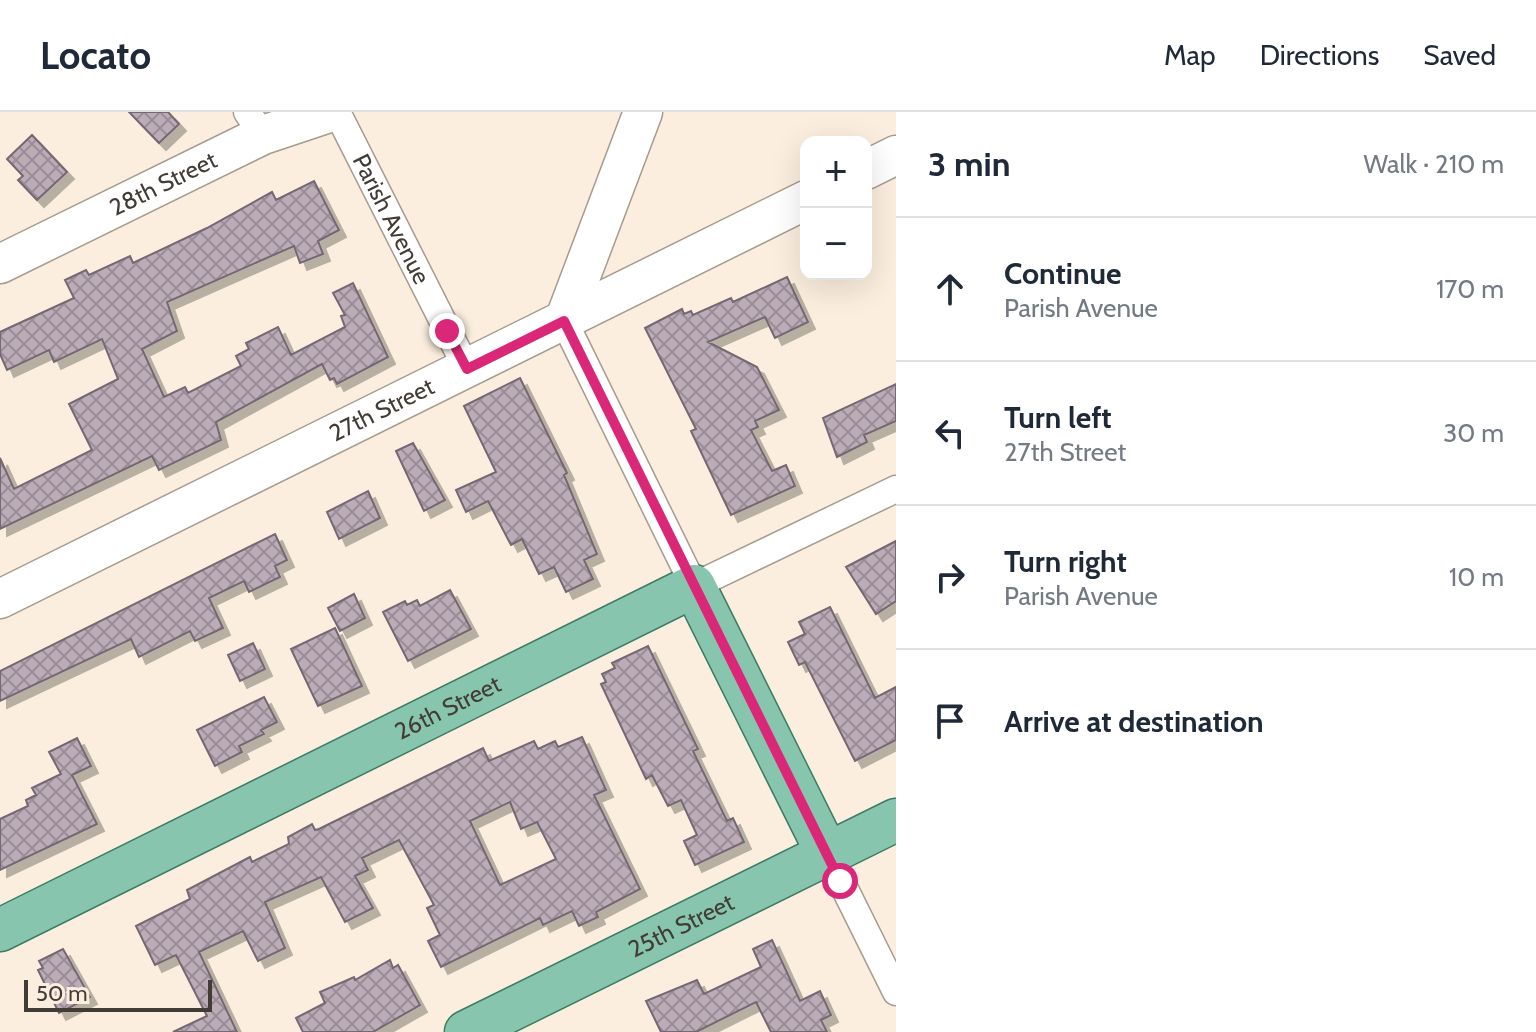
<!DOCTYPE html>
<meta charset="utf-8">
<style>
body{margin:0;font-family:Cabin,sans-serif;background:#f6f6f7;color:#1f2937}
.controls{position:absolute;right:24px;top:24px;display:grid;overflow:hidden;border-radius:16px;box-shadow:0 8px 32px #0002}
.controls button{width:72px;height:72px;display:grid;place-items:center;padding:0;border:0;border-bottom:2px solid #e0e1e3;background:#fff;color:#1f2937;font:40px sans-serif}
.scale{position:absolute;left:24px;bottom:20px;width:188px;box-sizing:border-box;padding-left:8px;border:4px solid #413c36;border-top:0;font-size:22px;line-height:28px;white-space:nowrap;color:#413c36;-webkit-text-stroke:6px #fbeede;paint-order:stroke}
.stop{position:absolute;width:24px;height:24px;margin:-18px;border:6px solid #db2777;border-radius:50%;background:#fff}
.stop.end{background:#db2777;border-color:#fff;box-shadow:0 2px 8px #0008}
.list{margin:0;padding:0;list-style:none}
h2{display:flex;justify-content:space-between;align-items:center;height:104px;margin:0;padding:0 32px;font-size:34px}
h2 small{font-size:26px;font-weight:400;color:#747a83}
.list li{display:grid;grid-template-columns:52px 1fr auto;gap:24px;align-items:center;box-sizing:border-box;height:144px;padding:0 32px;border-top:2px solid #e0e1e3}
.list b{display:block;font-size:30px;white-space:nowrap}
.list p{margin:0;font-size:26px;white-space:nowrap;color:#747a83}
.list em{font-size:26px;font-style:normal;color:#747a83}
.icon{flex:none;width:44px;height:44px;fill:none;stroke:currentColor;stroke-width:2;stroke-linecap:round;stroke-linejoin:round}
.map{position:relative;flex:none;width:896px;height:920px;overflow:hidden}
header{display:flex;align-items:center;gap:48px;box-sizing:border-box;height:112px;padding:0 40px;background:#fff;border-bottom:2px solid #e0e1e3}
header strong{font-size:38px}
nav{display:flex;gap:44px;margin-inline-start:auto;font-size:28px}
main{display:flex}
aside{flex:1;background:#fff}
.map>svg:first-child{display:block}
</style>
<header>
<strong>Locato</strong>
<nav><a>Map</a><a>Directions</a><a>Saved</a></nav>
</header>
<main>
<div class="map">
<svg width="896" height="920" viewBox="0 0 896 920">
<defs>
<pattern id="building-cross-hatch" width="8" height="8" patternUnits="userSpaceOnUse" patternTransform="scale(2)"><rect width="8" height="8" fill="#bbacb8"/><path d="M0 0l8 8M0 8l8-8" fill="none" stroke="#9a8d96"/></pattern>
<filter id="shadow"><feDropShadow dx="7" dy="7" stdDeviation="0" flood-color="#0004"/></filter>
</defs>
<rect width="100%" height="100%" fill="#fbeede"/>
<path fill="url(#building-cross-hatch)" stroke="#756772" stroke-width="2" fill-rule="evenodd" filter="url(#shadow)" d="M 129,0 L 168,0 L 179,12 L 159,31 Z
M 32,23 L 67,60 L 37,88 L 18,68 L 23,64 L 7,47 Z
M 314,69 L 339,118 L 318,129 L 323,142 L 300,151 L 294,134 L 167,190 L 177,219 L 142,237 L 164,285 L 185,275 L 188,281 L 241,254 L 236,244 L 249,237 L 246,231 L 278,215 L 291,243 L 345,215 L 341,204 L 345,203 L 333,181 L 353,171 L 388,245 L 337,272 L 334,266 L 330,268 L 322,252 L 216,310 L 221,328 L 159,358 L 152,344 L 0,417 L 0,346 L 14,377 L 92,338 L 69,292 L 118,267 L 102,227 L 54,250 L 49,238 L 7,258 L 0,242 L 0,220 L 74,186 L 65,168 L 86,158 L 89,163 L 130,144 L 133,151 L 207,116 L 272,80 L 276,88 Z
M 787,165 L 808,210 L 775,226 L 765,205 L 708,230 L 757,255 L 779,298 L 755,309 L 758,315 L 751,318 L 772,359 L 786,353 L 795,374 L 731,403 L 691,319 L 696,317 L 645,216 L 682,197 L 684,202 L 691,199 L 693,203 L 731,186 L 733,190 Z
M 520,266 L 567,361 L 564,363 L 597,442 L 584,448 L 593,467 L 566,480 L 554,455 L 539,462 L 522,427 L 511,433 L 488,389 L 466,400 L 456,378 L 496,360 L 464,294 Z
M 896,272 L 896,309 L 864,323 L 867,330 L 837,345 L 823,306 Z
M 413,331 L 445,388 L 424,399 L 396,339 Z
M 368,379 L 380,406 L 339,427 L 327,400 Z
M 275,422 L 287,448 L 275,454 L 280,465 L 249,480 L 244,469 L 209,486 L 223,516 L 195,529 L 190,519 L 139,545 L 131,527 L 0,589 L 0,559 Z
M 896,429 L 896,489 L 876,502 L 846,455 Z
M 450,478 L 471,517 L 408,549 L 383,500 L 405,489 L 407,493 L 417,488 L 420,494 Z
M 354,482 L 365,506 L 340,519 L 328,496 Z
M 830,495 L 875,586 L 896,575 L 896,628 L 855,649 L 805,550 L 799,553 L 788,530 L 805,522 L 799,510 Z
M 335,516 L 362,574 L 318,594 L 291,537 Z
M 253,531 L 265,557 L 240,569 L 228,543 Z
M 648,534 L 698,637 L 693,639 L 727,709 L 733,706 L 744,730 L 695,753 L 684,729 L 697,723 L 681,688 L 668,694 L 652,663 L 646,667 L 601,572 L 606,570 L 602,562 L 615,556 L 612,551 Z
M 264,585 L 277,610 L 261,618 L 264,622 L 239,634 L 242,640 L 215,654 L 197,618 Z
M 582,625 L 606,678 L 594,683 L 640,777 L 596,800 L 598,805 L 579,814 L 572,799 L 543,813 L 540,806 L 441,855 L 428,829 L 440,823 L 427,796 L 434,793 L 399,728 L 362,746 L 368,758 L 355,764 L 373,796 L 345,810 L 321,765 L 265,790 L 285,836 L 258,849 L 243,819 L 199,840 L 237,920 L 173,920 L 207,904 L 176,843 L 155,853 L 136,814 L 190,787 L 187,778 L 250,745 L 252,750 L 289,732 L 288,725 L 312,712 L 315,718 L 319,717 L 483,636 L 489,649 L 534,629 L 538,637 L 555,629 L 558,635 ZM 510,690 L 521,717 L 537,710 L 556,747 L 500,773 L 470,709 Z
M 77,626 L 91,654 L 72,663 L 97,712 L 0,758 L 0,707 L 28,694 L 26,688 L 36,683 L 32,676 L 61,662 L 49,640 Z
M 772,828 L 800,889 L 820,879 L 831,903 L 821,908 L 827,920 L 771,920 L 756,890 L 696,920 L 661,920 L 646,889 L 697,868 L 704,882 L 761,855 L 753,837 Z
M 63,837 L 90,885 L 59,901 L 38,858 L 43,856 L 39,849 Z
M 390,848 L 393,856 L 398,853 L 420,893 L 373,920 L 303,920 L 296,906 L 325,891 L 320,880 L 354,865 L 355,868 Z"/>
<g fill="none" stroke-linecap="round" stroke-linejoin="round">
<g stroke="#a79b8d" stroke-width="29">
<g id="street">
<path d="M 247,0 L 263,23"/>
<path id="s1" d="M 337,0 L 467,257"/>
<path d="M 564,209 L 694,474 L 896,377"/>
<path d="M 827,741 L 896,880"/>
</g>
</g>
<g stroke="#a79b8d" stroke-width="41">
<g id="secondary">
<path d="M 866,58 L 896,43"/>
<path id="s2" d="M 0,152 L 263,23 L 332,0"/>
<path d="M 564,209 L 643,0"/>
<path id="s3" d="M 0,487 L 806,88"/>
</g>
</g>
<g stroke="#3b7c62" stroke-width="45">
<g id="primary">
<path id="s4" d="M 0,818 L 694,474 L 827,741"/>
<path id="s5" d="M 466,920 L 896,708"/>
</g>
</g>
<use href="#street" stroke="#fff" stroke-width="26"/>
<use href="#secondary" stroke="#fff" stroke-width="38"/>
<use href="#primary" stroke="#88c5af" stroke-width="42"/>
</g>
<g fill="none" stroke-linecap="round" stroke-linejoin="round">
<path stroke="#db2777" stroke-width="10" d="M 447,219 L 467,257 L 564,209 L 840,769"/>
</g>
<g text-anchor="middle" stroke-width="6" stroke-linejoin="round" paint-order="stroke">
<g font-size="24" fill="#413c36" stroke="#fbeede">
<text dy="8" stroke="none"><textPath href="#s2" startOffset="182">28th Street</textPath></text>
<text dy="8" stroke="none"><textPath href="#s1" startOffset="120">Parish Avenue</textPath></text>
<text dy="8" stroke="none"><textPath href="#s3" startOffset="426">27th Street</textPath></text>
<text dy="8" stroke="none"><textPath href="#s4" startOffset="500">26th Street</textPath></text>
<text dy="8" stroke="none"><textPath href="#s5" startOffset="240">25th Street</textPath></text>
</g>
</g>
</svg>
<div class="controls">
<button>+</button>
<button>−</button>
</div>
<div class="scale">50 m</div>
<div class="stop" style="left:840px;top:769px"></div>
<div class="stop end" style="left:447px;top:219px"></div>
</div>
<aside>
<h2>3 min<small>Walk · 210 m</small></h2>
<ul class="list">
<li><svg class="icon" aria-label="ahead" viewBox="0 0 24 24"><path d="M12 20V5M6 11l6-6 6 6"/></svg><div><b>Continue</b><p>Parish Avenue</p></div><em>170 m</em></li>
<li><svg class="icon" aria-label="left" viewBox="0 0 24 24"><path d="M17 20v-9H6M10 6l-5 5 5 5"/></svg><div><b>Turn left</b><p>27th Street</p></div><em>30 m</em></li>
<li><svg class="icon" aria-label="right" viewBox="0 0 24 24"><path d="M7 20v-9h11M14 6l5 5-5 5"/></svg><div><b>Turn right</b><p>Parish Avenue</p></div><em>10 m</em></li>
<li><svg class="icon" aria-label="arrive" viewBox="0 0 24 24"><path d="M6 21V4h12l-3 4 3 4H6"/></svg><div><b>Arrive at destination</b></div></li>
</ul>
</aside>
</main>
